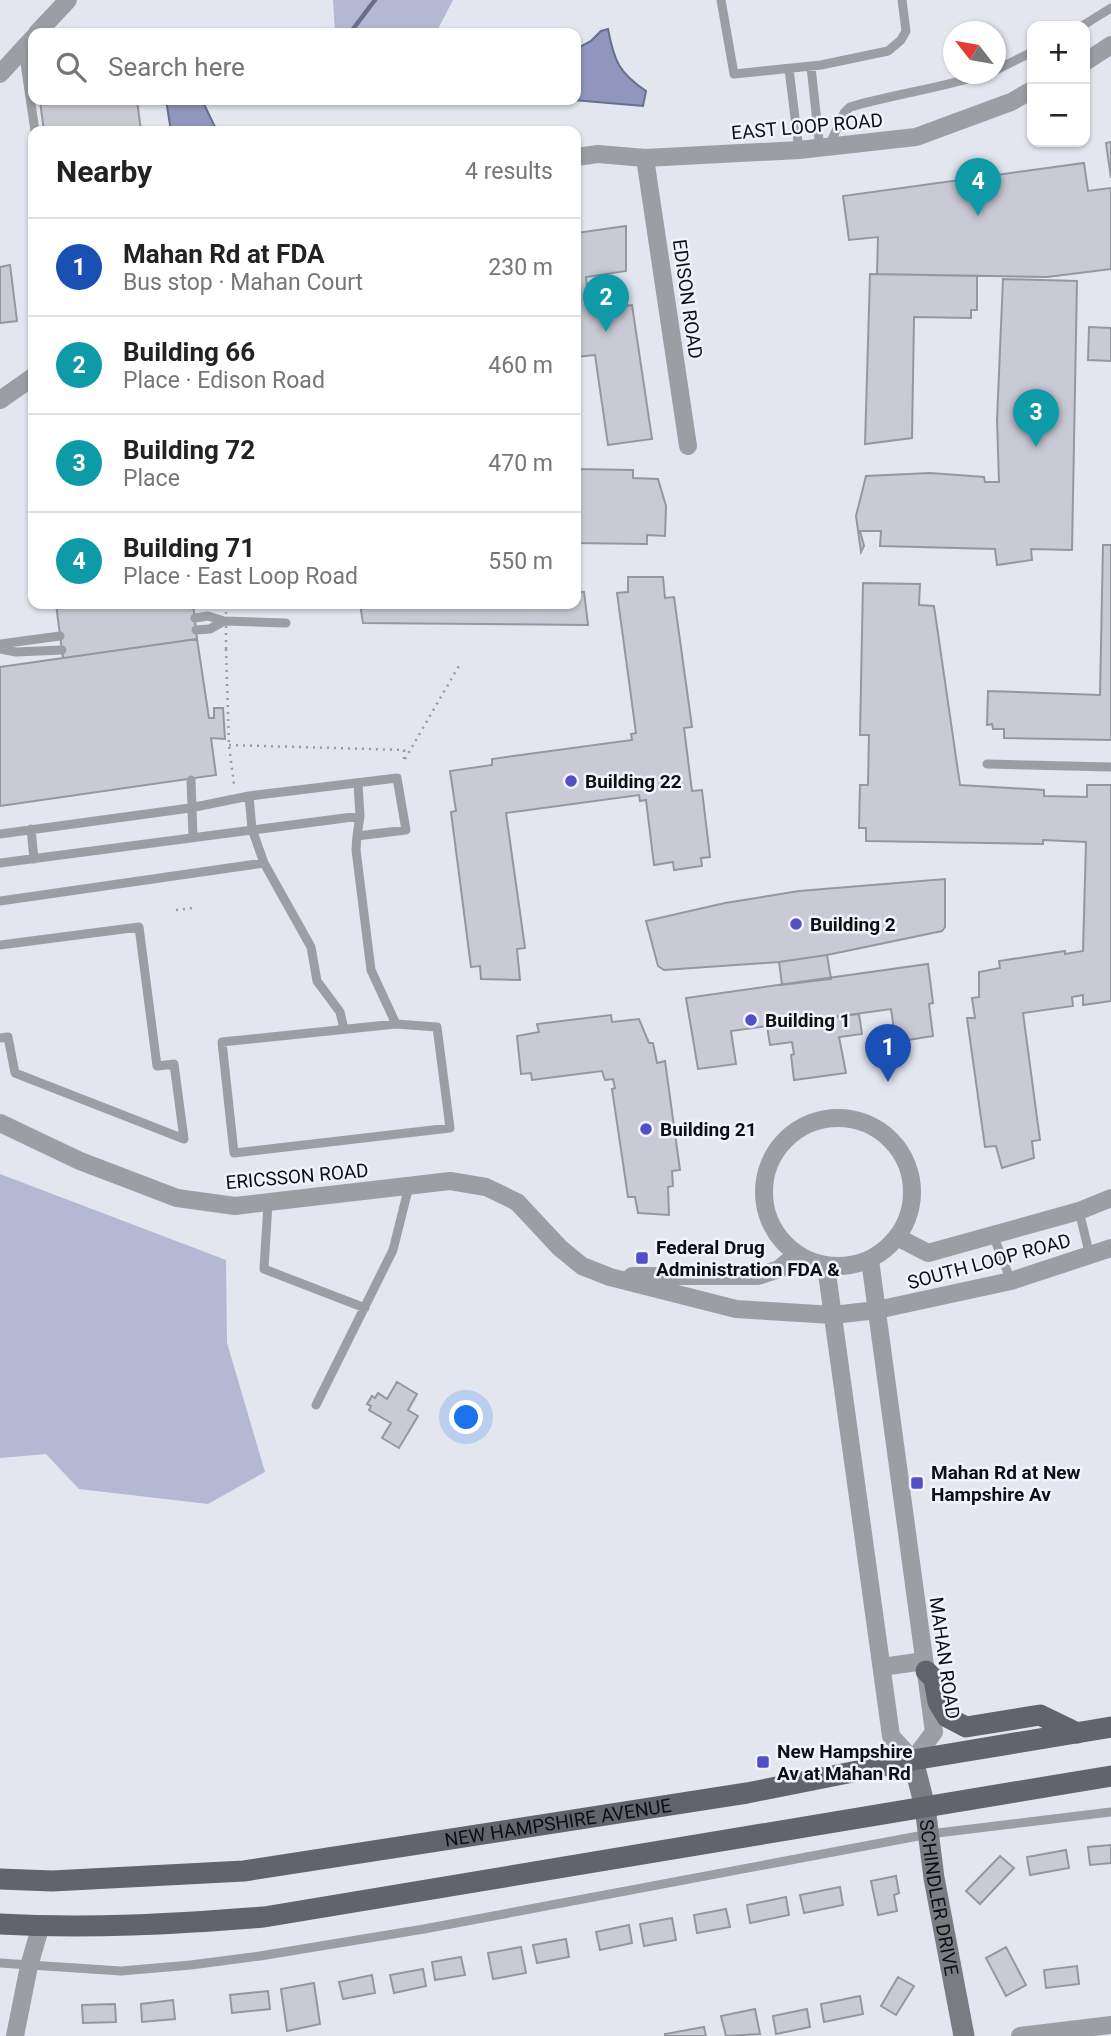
<!DOCTYPE html>
<meta charset="utf-8">
<style>
body{margin:0;font-family:Roboto,sans-serif;background:#f2f2f2;color:#222}
.controls{position:absolute;right:21px;top:21px;display:grid;overflow:hidden;border-radius:14px;box-shadow:0 2px 5px #0004}
.controls button{width:63px;height:63px;display:grid;place-items:center;padding:0;border:0;border-bottom:2px solid #e0e0e0;background:#fff;color:#222;font:35px sans-serif}
.compass{position:absolute;left:943px;top:21px;width:63px;height:63px;border-radius:50%;background:#fff;box-shadow:0 2px 5px #0004;rotate:301deg}
.you{position:absolute;left:467px;top:1418px;width:24px;height:24px;margin:-18px;border:5px solid #fff;border-radius:50%;background:#1a73e8;box-shadow:0 0 0 10px #1a73e833}
.badge{display:grid;place-items:center;width:46px;height:46px;border-radius:50%;background:#5250c7;color:#fff;font-size:23px;font-weight:700}
.pin{position:absolute;translate:-50% -58px;filter:drop-shadow(0 2px 4px #0008)}
.pin::after{content:'';position:absolute;top:37px;width:24px;height:21px;background:inherit;clip-path:polygon(0 0,100% 0,50% 100%)}
.list{margin:0;padding:0;list-style:none}
h2{display:flex;justify-content:space-between;align-items:center;height:91px;margin:0;padding:0 28px;font-size:30px}
h2 small{font-size:23px;font-weight:400;color:#767676}
.list li{display:grid;grid-template-columns:46px 1fr auto;gap:21px;align-items:center;box-sizing:border-box;height:98px;padding:0 28px;border-top:2px solid #e0e0e0}
.list b{display:block;font-size:26px;white-space:nowrap}
.list p{margin:0;font-size:23px;white-space:nowrap;color:#767676}
.list em{font-size:23px;font-style:normal;color:#767676}
.icon{flex:none;width:38px;height:38px;fill:none;stroke:currentColor;stroke-width:2;stroke-linecap:round;stroke-linejoin:round}
.map{position:relative;flex:none;width:1111px;height:2036px;overflow:hidden}
.search{position:absolute;background:#fff;box-shadow:0 2px 5px #0004;left:28px;top:28px;width:553px;height:77px;display:flex;align-items:center;gap:18px;box-sizing:border-box;padding:0 24px;border-radius:14px;color:#767676;font-size:26px}
.panel{position:absolute;background:#fff;box-shadow:0 2px 5px #0004;left:28px;top:126px;width:553px;height:483px;border-radius:14px}
.map>svg:first-child{display:block}
</style>
<div class="map">
<svg width="1111" height="2036" viewBox="0 0 1111 2036">
<rect width="100%" height="100%" fill="#e3e5ef"/>
<path fill="#b4b8d2" d="M 333,0 L 453,0 L 436,33 L 335,33 Z
M 0,1174 L 226,1260 L 227,1343 L 265,1472 L 208,1504 L 79,1489 L 46,1454 L 0,1458 Z"/>
<path fill="#9096bd" stroke="#696e8a" stroke-width="2" d="M 608,29 C 614,61 619,73 646,91 L 643,106 L 573,100 L 576,100 L 576,49 L 591,41 L 601,31 Z
M 166,100 L 202,100 L 217,131 L 171,131 Z"/>
<g fill="none" stroke-linecap="round" stroke-linejoin="round">
<path stroke="#696e8a" stroke-width="4.5" d="M 350,33 L 375,0"/>
</g>
<path fill="#c9cad5" stroke="#9597a0" stroke-width="2" d="M 47,100 L 137,100 L 141,131 L 44,131 L 40,101 Z
M 1111,142 L 1111,178 L 1106,143 Z
M 1084,163 L 1088,191 L 1111,188 L 1111,269 L 1047,277 L 877,274 L 878,237 L 849,240 L 843,196 Z
M 626,226 L 626,271 L 586,277 L 590,310 L 632,305 L 652,439 L 608,445 L 595,355 L 576,357 L 576,233 Z
M 10,265 L 17,321 L 0,323 L 0,267 Z
M 870,274 L 977,276 L 977,310 L 971,310 L 971,318 L 914,317 L 912,438 L 865,444 Z
M 1003,279 L 1077,281 L 1072,550 L 1031,549 L 1032,560 L 997,565 L 995,549 L 880,546 L 881,531 L 860,531 L 864,546 L 861,552 L 856,516 L 866,476 L 930,473 L 984,477 L 985,482 L 999,482 L 997,420 Z
M 1089,327 L 1111,328 L 1111,361 L 1088,360 Z
M 576,469 L 633,470 L 633,478 L 658,479 L 666,506 L 665,536 L 647,535 L 647,544 L 576,543 Z
M 1103,545 L 1111,545 L 1111,740 L 1004,738 L 1004,729 L 993,729 L 992,724 L 987,725 L 988,691 L 1100,695 Z
M 576,576 L 578,576 L 578,592 L 584,592 L 588,625 L 363,623 L 360,604 L 576,604 Z
M 628,577 L 663,577 L 665,598 L 674,597 L 692,727 L 684,728 L 692,791 L 702,790 L 710,857 L 701,858 L 702,866 L 674,870 L 673,862 L 654,865 L 646,800 L 640,801 L 639,795 L 506,813 L 525,948 L 517,949 L 520,980 L 481,979 L 480,966 L 471,967 L 451,812 L 456,811 L 450,771 L 492,765 L 492,759 L 632,740 L 631,734 L 636,733 L 617,593 L 628,592 Z
M 863,583 L 920,584 L 919,605 L 934,606 L 960,785 L 1044,790 L 1044,796 L 1087,797 L 1087,785 L 1111,785 L 1111,1001 L 1083,1005 L 1083,995 L 1072,997 L 1073,1006 L 1023,1013 L 1040,1140 L 1032,1141 L 1034,1158 L 1002,1168 L 996,1146 L 985,1147 L 967,1018 L 975,1018 L 972,998 L 979,997 L 979,972 L 1000,968 L 999,961 L 1065,951 L 1065,954 L 1083,951 L 1086,842 L 1043,840 L 1043,844 L 866,841 L 866,828 L 859,828 L 860,785 L 868,785 L 869,735 L 860,735 Z
M 56,604 L 193,604 L 197,639 L 63,658 Z
M 197,639 L 209,718 L 214,718 L 214,708 L 223,708 L 225,739 L 211,738 L 216,775 L 0,806 L 0,667 Z
M 945,879 L 945,927 L 942,931 L 827,955 L 779,962 L 664,970 L 658,966 L 646,921 L 725,903 L 799,891 Z
M 827,955 L 831,979 L 782,985 L 779,962 Z
M 928,964 L 933,1003 L 929,1004 L 933,1036 L 896,1042 L 891,1009 L 767,1026 L 731,1031 L 736,1064 L 698,1069 L 686,998 Z
M 859,1014 L 862,1034 L 839,1037 L 846,1073 L 794,1080 L 791,1055 L 794,1054 L 792,1042 L 770,1045 L 767,1026 Z
M 611,1015 L 612,1022 L 639,1019 L 649,1043 L 653,1043 L 657,1063 L 665,1061 L 680,1170 L 672,1171 L 673,1186 L 668,1187 L 669,1215 L 638,1213 L 635,1197 L 628,1197 L 612,1089 L 615,1088 L 613,1079 L 605,1080 L 602,1071 L 532,1080 L 531,1073 L 521,1074 L 517,1036 L 539,1032 L 537,1024 Z
M 397,1382 L 417,1394 L 408,1410 L 418,1416 L 399,1448 L 382,1438 L 391,1423 L 369,1410 L 371,1406 L 367,1404 L 372,1396 L 375,1398 L 378,1393 L 387,1399 Z
M 1111,1845 L 1111,1863 L 1090,1865 L 1088,1847 Z
M 1066,1850 L 1069,1868 L 1030,1875 L 1027,1857 Z
M 1000,1856 L 1014,1868 L 980,1904 L 966,1891 Z
M 896,1876 L 899,1893 L 894,1895 L 897,1911 L 878,1915 L 871,1881 Z
M 840,1887 L 843,1905 L 804,1913 L 800,1895 Z
M 786,1897 L 789,1915 L 750,1923 L 747,1905 Z
M 726,1909 L 730,1927 L 697,1933 L 694,1915 Z
M 672,1918 L 676,1940 L 644,1946 L 640,1924 Z
M 629,1925 L 632,1943 L 600,1950 L 596,1932 Z
M 566,1939 L 569,1957 L 537,1963 L 533,1945 Z
M 521,1947 L 526,1973 L 493,1979 L 488,1953 Z
M 1006,1947 L 1026,1985 L 1006,1996 L 986,1958 Z
M 461,1957 L 465,1975 L 435,1980 L 432,1962 Z
M 1077,1966 L 1079,1984 L 1046,1988 L 1044,1970 Z
M 423,1969 L 426,1986 L 394,1993 L 390,1975 Z
M 372,1975 L 375,1993 L 343,1999 L 339,1982 Z
M 898,1977 L 914,1986 L 896,2015 L 881,2006 Z
M 314,1983 L 320,2024 L 287,2031 L 281,1989 Z
M 268,1991 L 270,2009 L 232,2013 L 230,1995 Z
M 860,1996 L 863,2014 L 824,2022 L 821,2004 Z
M 173,2000 L 175,2019 L 142,2022 L 141,2004 Z
M 115,2004 L 116,2022 L 83,2023 L 82,2005 Z
M 755,2009 L 760,2034 L 726,2036 L 721,2016 Z
M 807,2009 L 810,2027 L 776,2034 L 773,2016 Z
M 704,2027 L 706,2036 L 665,2036 L 665,2034 Z"/>
<g fill="none" stroke-linecap="round" stroke-linejoin="round">
<path stroke="#9b9da4" stroke-width="2.5" stroke-dasharray="2 5" stroke-linecap="butt" d="M 226,649 L 229,745 L 234,785
M 229,745 L 404,750 L 404,762
M 405,759 L 460,664
M 176,910 L 193,908"/>
<path stroke="#9d9ea3" stroke-width="9" d="M 721,0 L 734,74 L 821,65 L 888,51 L 901,40 L 906,31 L 902,0
M 1082,26 L 1111,8
M 23,50 L 35,131
M 811,67 L 820,149
M 789,69 L 799,150
M 996,70 L 1032,52
M 829,146 L 844,113 L 850,107 C 895,94 941,88 985,74
M 195,618 L 208,616 L 224,621 L 286,623
M 196,630 L 210,629 L 224,621
M 0,644 L 60,636
M 0,649 L 16,652 L 62,650
M 987,764 L 1111,767
M 191,780 L 193,837
M 358,784 L 360,816
M 249,796 L 252,829 L 264,863
M 31,829 L 34,859
M 0,834 L 190,808 L 249,796 L 397,778 L 406,830 L 357,836 L 360,816 L 0,863
M 357,836 L 356,850 L 371,970 L 396,1024
M 0,901 L 264,863 L 311,947 L 317,981 L 340,1012 L 344,1029
M 0,945 L 139,927 L 157,1066 L 174,1064 L 184,1139 L 15,1073 L 8,1037 L 0,1038
M 396,1024 L 437,1027 L 450,1128 L 234,1153 L 222,1042 Z
M 268,1203 L 264,1269 L 365,1308
M 1079,1211 L 1090,1256
M 993,1235 L 1011,1281
M 316,1405 L 393,1250 L 409,1186
M 0,1963 L 121,1971 L 191,1965 L 260,1956 L 424,1929 L 929,1834 L 1111,1812"/>
<path stroke="#9d9ea3" stroke-width="18" d="M 37,33 L 68,0
M 1085,62 L 1111,45
M 0,74 L 33,38
M 576,157 L 598,154 L 645,158 L 799,150 L 916,137 L 1011,102 L 1032,90
M 645,158 L 688,446
M 0,400 L 33,377
M764 1192a74 74 0 1 1 148 0a74 74 0 1 1-148 0Z
M 0,1123 L 80,1161 L 177,1198 L 235,1206 L 450,1181 L 486,1187 L 517,1202 L 560,1248 L 582,1266 L 610,1277 L 736,1309 L 833,1315 L 877,1310 L 1011,1281 L 1111,1248
M 897,1237 L 928,1253 L 1079,1211 L 1111,1198
M 826,1266 L 891,1736 L 913,1760 L 934,1732 L 870,1260
M 632,1276 L 758,1276 L 779,1269 L 797,1254
M 882,1667 L 924,1661
M 15,2036 L 29,1966 L 41,1925
M 1020,2036 L 1111,2025"/>
<path stroke="#7b7c82" stroke-width="21" id="s1" d="M 913,1760 L 925,1807 L 934,1878 L 964,2036"/>
<g stroke="#62646b" stroke-width="21">
<path d="M 926,1671 L 934,1679 L 938,1702 L 947,1717 L 966,1727 L 1040,1715 L 1077,1733"/>
<path id="s2" d="M 0,1879 L 52,1881 L 244,1871 L 747,1793 L 913,1760 L 1111,1727"/>
<path d="M 0,1924 C 88,1929 176,1924 264,1917 L 1111,1776"/>
</g>
<path stroke="#9b9da4" stroke-width="2.5" stroke-dasharray="2 5" stroke-linecap="butt" d="M 226,649 L 226,604"/>
</g>
<g fill="#5250c7" stroke="#f0f2fc" stroke-width="2.5">
<circle cx="571" cy="781" r="7"/>
<circle cx="796" cy="924" r="7"/>
<circle cx="751" cy="1020" r="7"/>
<circle cx="646" cy="1129" r="7"/>
<rect x="635" y="1251" width="14" height="14" rx="3.5"/>
<rect x="910" y="1476" width="14" height="14" rx="3.5"/>
<rect x="756" y="1755" width="14" height="14" rx="3.5"/>
</g>
<g text-anchor="middle" stroke-width="5" stroke-linejoin="round" paint-order="stroke">
<g font-size="19" fill="#0e0f12" stroke="#f0f2fc">
<text transform="translate(807 126) rotate(-5)" y="7">EAST LOOP ROAD</text>
<text transform="translate(688 299) rotate(82)" y="7">EDISON ROAD</text>
<text transform="translate(297 1176) rotate(-5)" y="7">ERICSSON ROAD</text>
<text transform="translate(989 1261) rotate(-15)" y="7">SOUTH LOOP ROAD</text>
<text transform="translate(945 1658) rotate(82)" y="7">MAHAN ROAD</text>
<text dy="7" stroke="none"><textPath href="#s2" startOffset="562">NEW HAMPSHIRE AVENUE</textPath></text>
<text dy="7" stroke="none"><textPath href="#s1" startOffset="140">SCHINDLER DRIVE</textPath></text>
</g>
<g font-size="19" font-weight="bold" fill="#0e0f12" stroke="#f0f2fc" text-anchor="start">
<text x="585" y="788">Building 22</text>
<text x="810" y="931">Building 2</text>
<text x="765" y="1027">Building 1</text>
<text x="660" y="1136">Building 21</text>
<text x="656" y="1254">Federal Drug<tspan x="656" dy="22">Administration FDA &amp;</tspan></text>
<text x="931" y="1479">Mahan Rd at New<tspan x="931" dy="22">Hampshire Av</tspan></text>
<text x="777" y="1758">New Hampshire<tspan x="777" dy="22">Av at Mahan Rd</tspan></text>
</g>
</g>
</svg>
<div class="controls">
<button>+</button>
<button>−</button>
</div>
<svg class="compass" viewBox="-18 -18 36 36"><path d="M0-13l5 13h-10z" fill="#e53935"/><path d="M0 13l5-13h-10z" fill="#767676"/></svg>
<div class="you"></div>
<div class="pin badge" style="left:888px;top:1082px;background:#1a4fb4">1</div>
<div class="pin badge" style="left:606px;top:332px;background:#0f9aa8">2</div>
<div class="pin badge" style="left:1036px;top:447px;background:#0f9aa8">3</div>
<div class="pin badge" style="left:978px;top:216px;background:#0f9aa8">4</div>
<div class="search"><svg class="icon" aria-label="search" viewBox="0 0 24 24"><circle cx="10" cy="10" r="6"/><path d="M15 15l6 6"/></svg>Search here</div>
<section class="panel">
<h2>Nearby<small>4 results</small></h2>
<ul class="list">
<li><span class="badge" style="background:#1a4fb4">1</span><div><b>Mahan Rd at FDA</b><p>Bus stop · Mahan Court</p></div><em>230 m</em></li>
<li><span class="badge" style="background:#0f9aa8">2</span><div><b>Building 66</b><p>Place · Edison Road</p></div><em>460 m</em></li>
<li><span class="badge" style="background:#0f9aa8">3</span><div><b>Building 72</b><p>Place</p></div><em>470 m</em></li>
<li><span class="badge" style="background:#0f9aa8">4</span><div><b>Building 71</b><p>Place · East Loop Road</p></div><em>550 m</em></li>
</ul>
</section>
</div>
